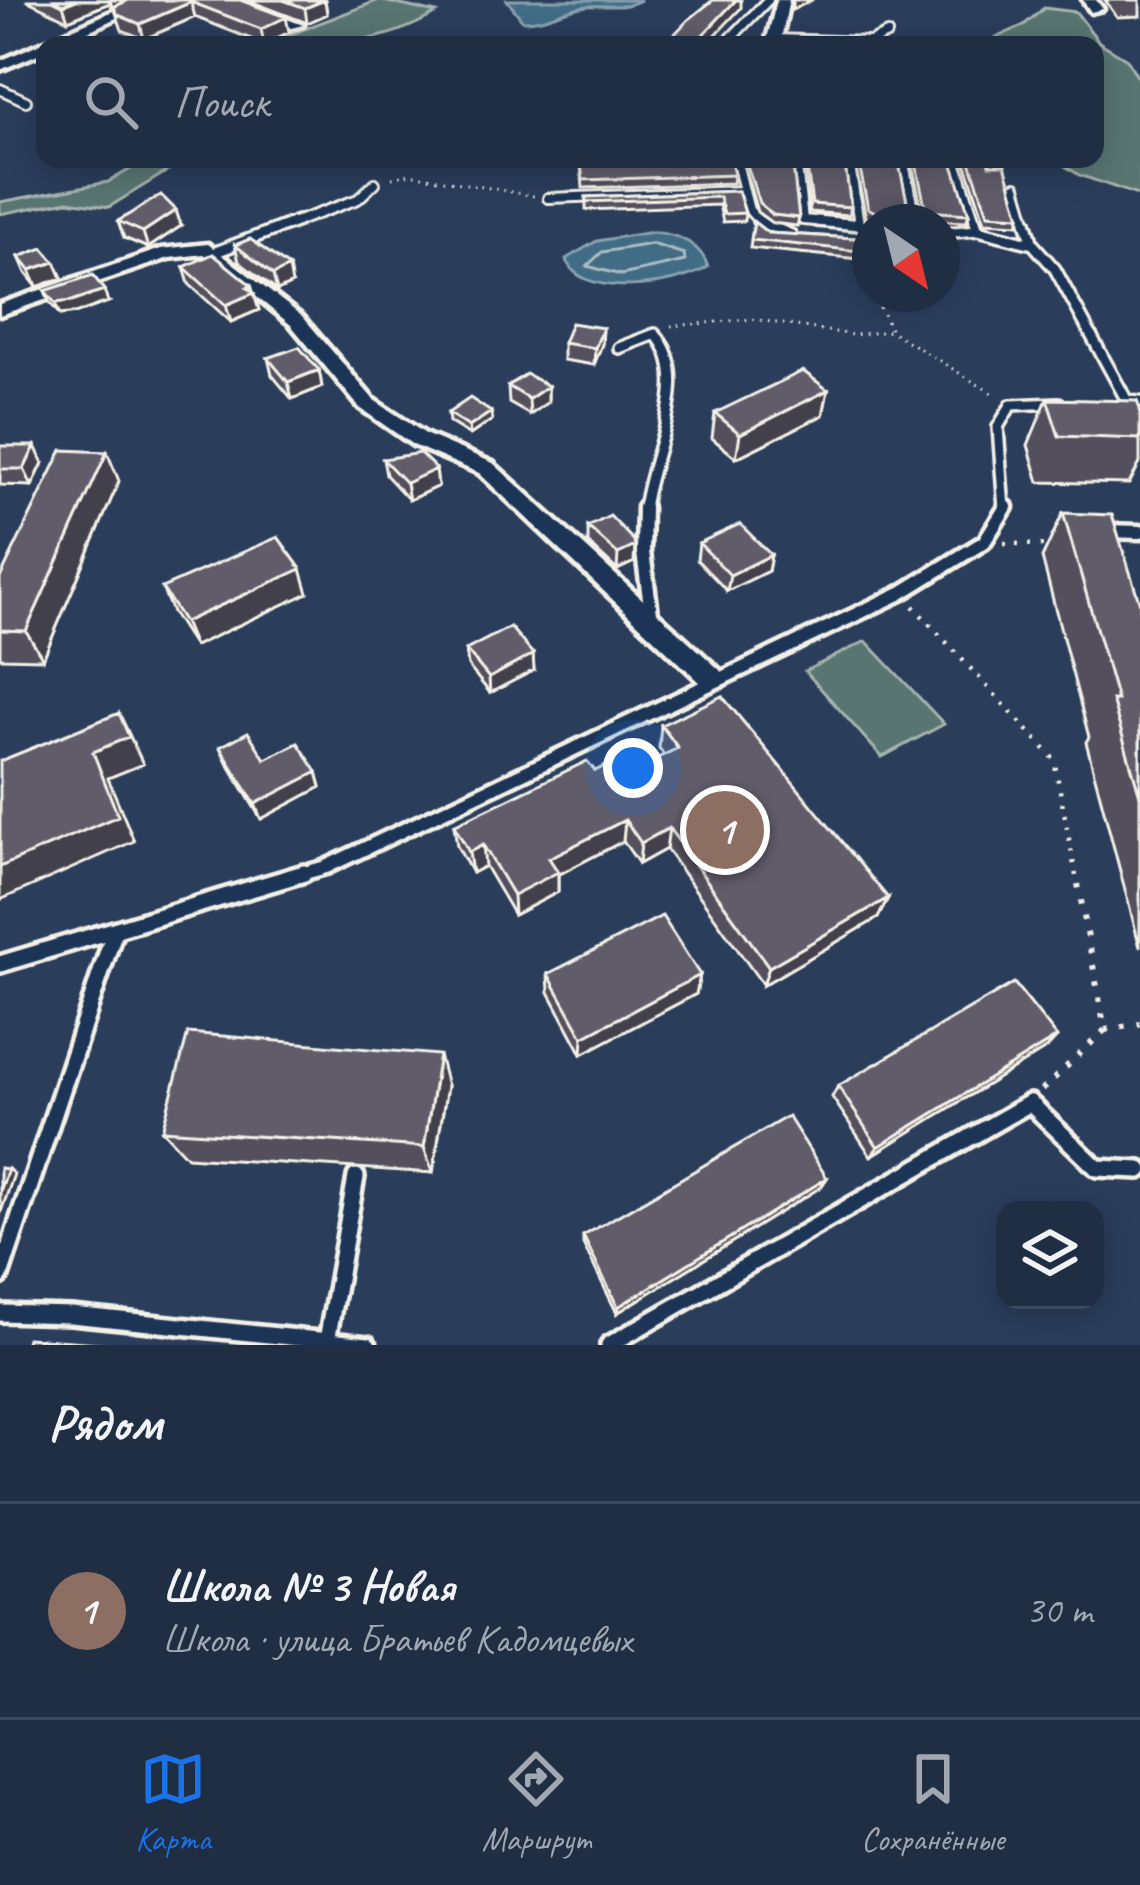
<!DOCTYPE html>
<html lang="ru">
<meta charset="utf-8">
<style>
body{margin:0;font-family:Caveat,sans-serif;background:#28364b;color:#f1f3f6}
.controls{position:absolute;right:36px;bottom:36px;display:grid;overflow:hidden;border-radius:24px;box-shadow:0 6px 30px #0003}
.controls button{width:108px;height:108px;display:grid;place-items:center;padding:0;border:0;border-bottom:3px solid #3d4a5d;background:#202e44;color:#f1f3f6;font:60px sans-serif}
.compass{position:absolute;left:852px;top:204px;width:108px;height:108px;border-radius:50%;background:#202e44;box-shadow:0 6px 30px #0003;rotate:145deg}
.you{position:absolute;left:633px;top:768px;width:42px;height:42px;margin:-30px;border:9px solid #fff;border-radius:50%;background:#1a73e8;box-shadow:0 0 0 18px #1a73e833}
.badge{display:grid;place-items:center;width:78px;height:78px;border-radius:50%;background:#1a73e8;color:#fff;font-size:39px;font-weight:700}
.pin{position:absolute;translate:-50% -50%;border:6px solid #fff;box-shadow:0 3px 12px #0006}
.list{margin:0;padding:0;list-style:none}
h2{display:flex;justify-content:space-between;align-items:center;height:156px;margin:0;padding:0 48px;font-size:51px}
h2 small{font-size:39px;font-weight:400;color:#a2a8b2}
.list li{display:grid;grid-template-columns:78px 1fr auto;gap:36px;align-items:center;box-sizing:border-box;height:216px;padding:0 48px;border-top:3px solid #3d4a5d}
.list b{display:block;font-size:45px;white-space:nowrap}
.list p{margin:0;font-size:39px;white-space:nowrap;color:#a2a8b2}
.list em{font-size:39px;font-style:normal;color:#a2a8b2}
.icon{flex:none;width:66px;height:66px;fill:none;stroke:currentColor;stroke-width:2;stroke-linecap:round;stroke-linejoin:round}
.map{position:relative;flex:none;width:1140px;height:1345px;overflow:hidden}
.search{position:absolute;background:#202e44;box-shadow:0 6px 30px #0003;left:36px;right:36px;top:36px;height:132px;display:flex;align-items:center;gap:30px;box-sizing:border-box;padding:0 42px;border-radius:24px;color:#a2a8b2;font-size:45px}
.sheet{height:372px;background:#202e44}
nav{display:flex;justify-content:space-around;align-items:center;box-sizing:border-box;height:168px;border-top:3px solid #3d4a5d;background:#202e44;font-size:33px;color:#a2a8b2}
nav a{display:grid;justify-items:center;gap:6px}
nav .on{color:#1a73e8}
.map>svg:first-child{display:block}
</style>
<div class="map">
<svg width="1140" height="1345" viewBox="0 0 1140 1345">
<rect width="100%" height="100%" fill="#2a3d5b"/>
<filter id="ink" filterUnits="userSpaceOnUse"><feTurbulence type="fractalNoise" baseFrequency=".00833" numOctaves="2"/><feDisplacementMap in="SourceGraphic" scale="24" xChannelSelector="R" yChannelSelector="G"/><feConvolveMatrix kernelMatrix="1 2 1 2 8 2 1 2 1" color-interpolation-filters="sRGB"/></filter>
<g filter="url(#ink)">
<path fill="#587572" stroke="#a6b3ad" stroke-width="3" d="M 379,0 L 436,13 C 381,47 326,45 263,45 Z
M 1044,8 L 1076,12 L 1099,42 L 1127,59 L 1140,82 L 1140,196 L 1079,175 L 1054,159 L 1095,159 L 1095,45 L 993,45 L 991,40 L 1024,25 Z
M 148,159 L 187,159 L 109,207 L 68,201 L 0,214 L 0,202 L 108,182 Z
M 866,641 L 944,724 L 882,757 L 805,671 Z"/>
<path fill="#406c86" stroke="#88a1ad" stroke-width="3" d="M 507,0 L 641,0 C 621,11 602,3 581,7 C 560,11 546,21 523,21 Z
M 652,232 C 677,234 700,242 708,267 C 678,286 580,301 566,259 L 597,241 Z"/>
<g fill="none" stroke-linecap="round" stroke-linejoin="round">
<path stroke="#acbcc1" stroke-width="3" d="M 652,244 L 684,254 L 685,261 L 621,275 L 587,266 L 602,252 Z"/>
<g stroke="#f4f1e8" stroke-width="14">
<path id="service-far3" d="M 724,45 L 768,0
M 770,45 L 774,39 L 870,42 L 887,34
M 0,89 L 26,101
M 736,159 L 749,210 L 762,224
M 796,159 L 803,220 L 851,224
M 849,159 L 859,224
M 903,159 L 916,222
M 955,159 L 976,224
M 1016,186 L 1027,224
M 548,198 L 744,191
M 290,224 L 358,199 L 375,183"/>
</g>
<g stroke="#f4f1e8" stroke-width="16">
<path id="service-far2" d="M 758,221 L 791,235
M 817,221 L 870,226
M 975,221 L 978,230
M 1026,221 L 1033,244 L 1055,269 L 1127,401 L 1140,402
M 942,233 L 978,230 L 1033,244
M 213,253 L 298,221
M 619,348 L 655,334 C 696,378 649,457 644,510
M 1004,510 L 998,427 L 1011,405 L 1059,403"/>
</g>
<g stroke="#f4f1e8" stroke-width="21">
<path id="service-far1" d="M 644,507 L 643,552 L 652,621
M 1105,531 L 1140,532
M 294,876 L 326,867 L 901,593 L 984,542 L 1006,507"/>
</g>
<g stroke="#f4f1e8" stroke-width="24">
<path id="service" d="M 0,964 L 304,873
M 0,1276 L 114,933
M 0,1313 L 71,1315 L 368,1345
M 327,1341 L 356,1177
M 609,1345 L 1030,1103 L 1097,1168 L 1140,1170"/>
</g>
<g stroke="#f4f1e8" stroke-width="9">
<path id="minor" d="M 138,0 L 155,0 L 58,45 L 45,45 L 45,51 L 0,70 L 0,61 Z
M 216,0 L 235,0 L 303,25 L 291,28 Z
M 777,0 L 789,0 L 781,39 L 774,43 L 767,39 Z
M 1083,0 L 1096,0 L 1103,9 L 1091,12 Z
M 208,244 L 303,317 L 374,400 L 427,435 L 493,463 L 722,672 L 725,679 L 722,686 L 704,686 L 479,473 L 413,445 L 360,408 L 291,325 L 204,254 L 169,258 L 0,315 L 0,304 L 161,249 Z"/>
</g>
<path stroke="#f4f1e8" stroke-width="3" stroke-dasharray="1.5 6" stroke-linecap="butt" d="M 392,178 L 410,174 L 534,196
M 873,294 L 891,331 L 995,395
M 671,326 L 752,319 L 853,335 L 891,331"/>
<path stroke="#f4f1e8" stroke-width="4.5" stroke-dasharray="3 9" stroke-linecap="butt" d="M 1004,543 L 1053,546
M 913,606 L 1054,759 L 1076,876"/>
<path stroke="#f4f1e8" stroke-width="6" stroke-dasharray="4.5 12" stroke-linecap="butt" d="M 1105,1030 L 1140,1024
M 1042,1090 L 1105,1030 L 1076,873"/>
<use href="#service-far3" stroke="#1d3557" stroke-width="8"/>
<use href="#service-far2" stroke="#1d3557" stroke-width="9"/>
<use href="#service-far1" stroke="#1d3557" stroke-width="12"/>
<use href="#service" stroke="#1d3557" stroke-width="15"/>
<use href="#minor" fill="#1d3557" fill-rule="evenodd"/>
</g>
<path fill="#534f5c" stroke="#f4f1e8" stroke-width="3" d="M 26,0 L 127,0 L 112,7 L 110,3 L 68,20 Z
M 240,0 L 289,32 L 264,44 L 195,17 L 144,39 L 122,30 L 114,7 Z
M 247,0 L 325,0 L 327,14 L 307,23 Z
M 1105,0 L 1140,0 L 1140,16 L 1117,17 Z
M 742,159 L 792,159 L 799,218 L 797,226 L 772,223 L 757,212 Z
M 804,159 L 844,159 L 851,207 L 849,215 L 810,212 Z
M 854,159 L 898,159 L 909,211 L 907,219 L 893,218 L 893,222 L 876,222 L 866,217 Z
M 911,159 L 951,159 L 969,214 L 966,222 L 924,220 Z
M 964,159 L 988,159 L 1020,216 L 1018,224 L 985,222 Z
M 581,165 L 734,175 L 733,183 L 583,188 Z
M 738,191 L 745,213 L 744,221 L 723,222 L 719,205 L 586,210 L 586,197 Z
M 118,221 L 181,226 L 148,248 L 124,238 Z
M 754,222 L 768,233 L 870,239 L 870,260 L 750,248 Z
M 235,245 L 292,284 L 277,291 L 239,262 Z
M 19,257 L 55,262 L 62,278 L 37,287 L 26,273 Z
M 184,267 L 253,292 L 259,310 L 231,322 L 189,284 Z
M 45,291 L 108,302 L 77,313 L 60,315 L 50,303 Z
M 603,328 L 602,344 L 594,365 L 563,360 L 563,343 Z
M 268,358 L 319,370 L 322,387 L 292,399 L 272,375 Z
M 508,386 L 548,386 L 548,402 L 530,415 L 509,403 Z
M 828,390 L 823,415 L 736,458 L 712,438 L 715,413 Z
M 1047,399 L 1140,409 L 1140,463 L 1129,484 L 1039,482 L 1028,445 Z
M 491,412 L 492,420 L 470,435 L 449,422 L 448,413 Z
M 0,446 L 43,463 L 32,486 L 0,485 Z
M 383,459 L 436,469 L 438,486 L 409,500 L 386,475 Z
M 119,481 L 43,659 L 0,658 L 0,578 Z
M 1063,513 L 1140,604 L 1140,947 L 1086,742 L 1089,737 L 1042,558 Z
M 588,527 L 634,562 L 617,570 L 588,543 Z
M 699,543 L 771,555 L 768,571 L 727,591 L 697,560 Z
M 162,588 L 308,593 L 194,646 L 172,612 Z
M 466,650 L 533,654 L 534,670 L 490,693 L 468,666 Z
M 661,725 L 888,898 L 878,918 L 763,985 L 666,849 L 639,864 L 623,841 L 558,875 L 558,892 L 514,915 L 485,866 L 472,873 L 457,846 L 454,825 L 595,771 L 633,770 L 664,755 L 659,748 Z
M 220,747 L 317,772 L 321,787 L 261,819 L 227,762 Z
M 548,974 L 700,975 L 696,994 L 582,1054 L 549,992 Z
M 1047,1048 L 871,1156 L 832,1097 L 838,1086 Z
M 447,1086 L 433,1173 L 187,1157 L 162,1130 Z
M 827,1178 L 821,1187 L 617,1313 L 583,1244 L 583,1236 Z"/>
<path fill="#43404b" stroke="#f4f1e8" stroke-width="3" d="M 76,0 L 109,0 L 110,3 L 68,20 L 63,5 Z
M 110,0 L 127,0 L 112,7 Z
M 325,0 L 327,14 L 307,23 L 305,8 Z
M 736,0 L 741,0 L 741,8 L 706,45 L 693,45 Z
M 793,0 L 813,0 L 792,10 Z
M 191,2 L 195,17 L 144,39 L 140,24 Z
M 286,17 L 289,32 L 264,44 L 261,29 Z
M 176,210 L 181,226 L 148,248 L 143,232 Z
M 55,262 L 62,278 L 37,287 L 30,270 Z
M 289,267 L 292,284 L 277,291 L 273,275 Z
M 251,285 L 259,310 L 231,322 L 226,305 Z
M 104,290 L 108,302 L 77,313 L 60,315 L 55,303 Z
M 603,328 L 602,344 L 594,365 L 595,348 Z
M 319,370 L 322,387 L 292,399 L 288,382 Z
M 548,386 L 548,402 L 530,415 L 529,399 Z
M 828,390 L 823,415 L 736,458 L 740,434 Z
M 491,412 L 492,420 L 470,435 L 469,427 Z
M 35,446 L 43,463 L 32,486 L 24,469 Z
M 107,452 L 119,481 L 43,659 L 26,631 Z
M 436,469 L 438,486 L 409,500 L 406,483 Z
M 635,546 L 634,562 L 617,570 L 618,554 Z
M 771,555 L 768,571 L 727,591 L 730,575 Z
M 301,569 L 308,593 L 194,646 L 184,622 Z
M 533,654 L 534,670 L 490,693 L 489,678 Z
M 119,713 L 143,764 L 108,778 L 134,841 L 0,900 L 0,867 L 93,752 Z
M 317,772 L 321,787 L 261,819 L 255,804 Z
M 625,820 L 623,841 L 558,875 L 558,892 L 514,915 L 513,895 L 549,858 Z
M 669,828 L 666,849 L 639,864 L 641,843 Z
M 483,845 L 485,866 L 472,873 L 469,852 Z
M 888,898 L 878,918 L 763,985 L 769,967 Z
M 700,975 L 696,994 L 582,1054 L 583,1037 Z
M 1057,1037 L 1047,1048 L 871,1156 L 878,1147 Z
M 439,1055 L 447,1086 L 433,1173 L 424,1147 Z
M 8,1169 L 14,1174 L 0,1215 L 0,1191 Z
M 827,1178 L 821,1187 L 617,1313 L 618,1307 Z"/>
<path fill="#605c6b" stroke="#f4f1e8" stroke-width="3" d="M 52,0 L 76,0 L 63,5 Z
M 129,0 L 240,0 L 286,17 L 261,29 L 191,2 L 140,24 L 118,15 L 114,7 Z
M 283,0 L 323,0 L 305,8 Z
M 713,0 L 736,0 L 693,45 L 664,45 L 688,20 Z
M 780,40 L 799,40 L 795,45 L 779,45 Z
M 745,159 L 792,159 L 799,218 L 773,215 L 759,203 Z
M 806,159 L 844,159 L 851,207 L 812,204 Z
M 858,159 L 898,159 L 909,211 L 894,210 L 893,222 L 877,222 L 880,215 L 868,208 Z
M 915,159 L 951,159 L 969,214 L 926,211 Z
M 969,159 L 988,159 L 989,165 L 1005,165 L 1020,216 L 988,214 Z
M 731,162 L 734,175 L 583,180 L 581,165 Z
M 738,191 L 745,213 L 724,214 L 719,197 L 586,202 L 586,197 Z
M 161,195 L 176,210 L 143,232 L 118,221 Z
M 754,222 L 768,233 L 870,239 L 870,252 L 751,240 Z
M 250,239 L 289,267 L 273,275 L 235,245 Z
M 43,248 L 55,262 L 30,270 L 19,257 Z
M 213,254 L 251,285 L 247,287 L 254,293 L 226,305 L 184,267 Z
M 93,275 L 104,290 L 72,301 L 55,303 L 45,291 Z
M 571,323 L 603,328 L 595,348 L 563,343 Z
M 299,347 L 319,370 L 288,382 L 268,358 Z
M 803,371 L 828,390 L 740,434 L 715,413 Z
M 526,374 L 548,386 L 529,399 L 508,386 Z
M 470,398 L 491,412 L 469,427 L 448,413 Z
M 1047,399 L 1137,401 L 1140,409 L 1140,439 L 1059,436 Z
M 0,446 L 35,446 L 24,469 L 0,469 Z
M 62,450 L 107,452 L 26,631 L 0,630 L 0,578 Z
M 420,453 L 436,469 L 406,483 L 383,459 Z
M 1063,513 L 1112,515 L 1140,604 L 1140,796 L 1112,700 L 1117,700 Z
M 610,516 L 634,541 L 635,546 L 618,554 L 588,527 Z
M 740,524 L 771,555 L 730,575 L 699,543 Z
M 278,537 L 301,569 L 184,622 L 162,588 Z
M 510,627 L 533,654 L 489,678 L 466,650 Z
M 722,696 L 888,898 L 769,967 L 669,828 L 641,843 L 625,820 L 549,858 L 558,872 L 513,895 L 483,845 L 469,852 L 454,825 L 587,761 L 595,771 L 624,757 L 633,770 L 678,748 L 661,725 Z
M 119,713 L 129,737 L 93,752 L 118,816 L 0,867 L 0,761 Z
M 248,732 L 265,759 L 298,743 L 317,772 L 255,804 L 220,747 Z
M 662,916 L 700,975 L 583,1037 L 548,974 Z
M 1014,983 L 1057,1037 L 878,1147 L 838,1086 Z
M 188,1033 L 439,1055 L 424,1147 L 162,1130 Z
M 788,1116 L 827,1178 L 618,1307 L 583,1236 Z
M 0,1168 L 8,1169 L 0,1191 Z
M 27,1338 L 128,1345 L 25,1345 Z"/>
</g>
</svg>
<div class="controls">
<button><svg class="icon" aria-label="layers" viewBox="0 0 24 24"><path d="M12 4l9 5-9 5-9-5zM3 14l9 5 9-5"/></svg></button>
</div>
<svg class="compass" viewBox="-18 -18 36 36"><path d="M0-13l5 13h-10z" fill="#e53935"/><path d="M0 13l5-13h-10z" fill="#a2a8b2"/></svg>
<div class="you"></div>
<div class="pin badge" style="left:725px;top:830px;background:#8d6e63">1</div>
<div class="search"><svg class="icon" aria-label="search" viewBox="0 0 24 24"><circle cx="10" cy="10" r="6"/><path d="M15 15l6 6"/></svg>Поиск</div>
</div>
<section class="sheet">
<h2>Рядом<small></small></h2>
<ul class="list">
<li><span class="badge" style="background:#8d6e63">1</span><div><b>Школа № 3 Новая</b><p>Школа · улица Братьев Кадомцевых</p></div><em>30 m</em></li>
</ul>
</section>
<nav>
<a class="on"><svg class="icon" aria-label="map" viewBox="0 0 24 24"><path d="M3 6l6-2 6 2 6-2v14l-6 2-6-2-6 2zM9 4v14M15 6v14"/></svg>Карта</a>
<a><svg class="icon" aria-label="directions" viewBox="0 0 24 24"><path d="M12 3l9 9-9 9-9-9zM9 14v-3h6M13 9l2 2-2 2"/></svg>Маршрут</a>
<a><svg class="icon" aria-label="saved" viewBox="0 0 24 24"><path d="M7 4h10v16l-5-4-5 4z"/></svg>Сохранённые</a>
</nav>
